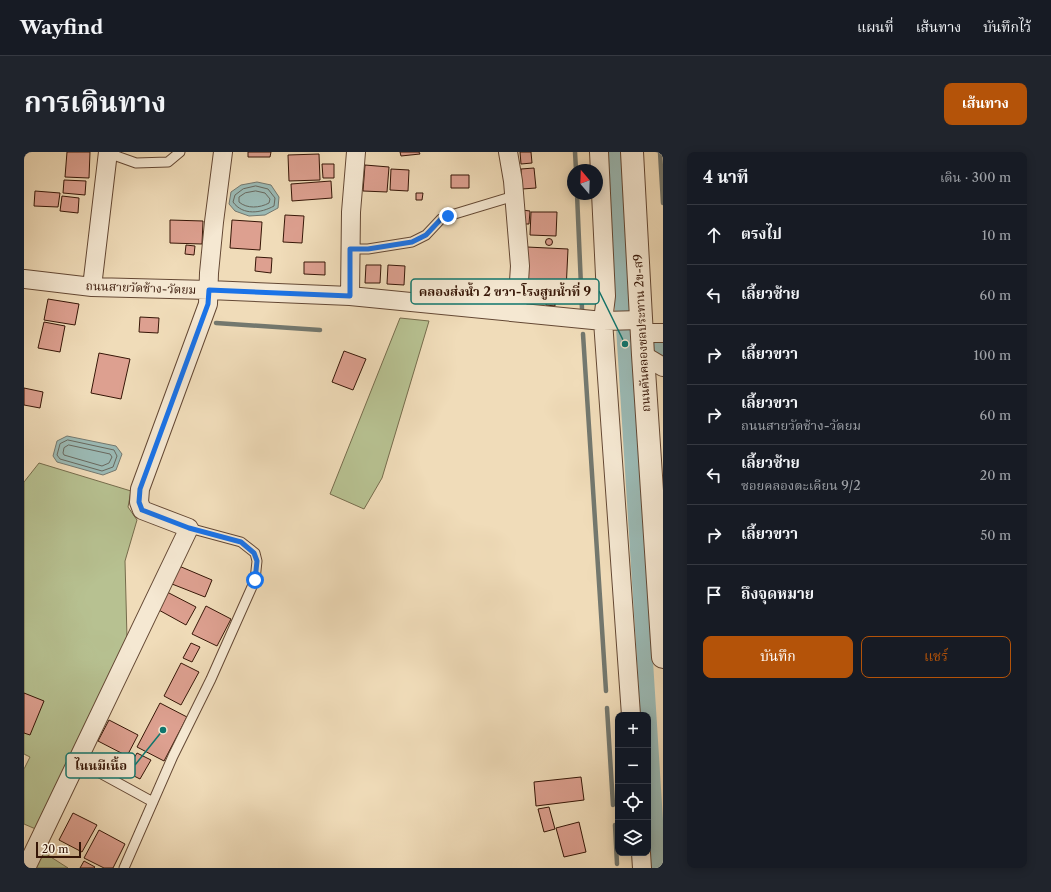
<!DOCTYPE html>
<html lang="th">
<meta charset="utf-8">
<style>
body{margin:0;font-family:"Libre Caslon Text","Noto Serif Thai",serif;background:#20242c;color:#f1f3f6}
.controls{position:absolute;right:12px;bottom:12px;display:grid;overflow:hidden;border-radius:8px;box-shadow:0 2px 10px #0003}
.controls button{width:36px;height:36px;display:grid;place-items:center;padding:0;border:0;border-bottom:1px solid #363941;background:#171b24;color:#f1f3f6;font:20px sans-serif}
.compass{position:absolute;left:543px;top:12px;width:36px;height:36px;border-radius:50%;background:#171b24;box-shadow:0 2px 10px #0003;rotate:341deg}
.scale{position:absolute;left:12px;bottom:10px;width:45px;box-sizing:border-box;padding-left:4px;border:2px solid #361607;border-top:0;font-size:11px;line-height:14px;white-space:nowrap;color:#361607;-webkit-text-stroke:3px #f5e8d2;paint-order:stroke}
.stop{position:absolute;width:12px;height:12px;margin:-9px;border:3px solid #1a73e8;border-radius:50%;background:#fff}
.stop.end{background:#1a73e8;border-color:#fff;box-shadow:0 1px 4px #0008}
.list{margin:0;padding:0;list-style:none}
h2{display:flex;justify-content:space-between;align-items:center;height:52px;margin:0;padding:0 16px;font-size:17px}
h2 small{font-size:13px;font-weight:400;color:#9ea1a6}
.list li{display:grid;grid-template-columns:26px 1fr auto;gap:12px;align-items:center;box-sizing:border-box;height:60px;padding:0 16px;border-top:1px solid #363941}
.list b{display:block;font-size:15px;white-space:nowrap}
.list p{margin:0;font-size:13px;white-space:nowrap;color:#9ea1a6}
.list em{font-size:13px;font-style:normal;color:#9ea1a6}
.actions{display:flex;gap:8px;padding:12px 16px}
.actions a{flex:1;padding:9px 0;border:1px solid #b45309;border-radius:8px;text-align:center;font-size:14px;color:#b45309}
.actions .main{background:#b45309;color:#fff}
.icon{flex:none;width:22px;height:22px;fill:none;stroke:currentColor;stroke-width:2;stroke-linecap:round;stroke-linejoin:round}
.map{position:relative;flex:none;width:639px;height:716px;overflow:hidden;border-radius:8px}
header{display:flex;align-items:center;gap:24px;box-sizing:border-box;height:56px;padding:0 20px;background:#171b24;border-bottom:1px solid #363941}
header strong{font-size:19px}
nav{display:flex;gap:22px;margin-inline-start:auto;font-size:14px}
.intro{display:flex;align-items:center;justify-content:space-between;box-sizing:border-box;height:96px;padding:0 24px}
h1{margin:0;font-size:28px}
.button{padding:10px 18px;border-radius:8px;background:#b45309;color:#fff;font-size:14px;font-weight:700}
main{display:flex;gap:24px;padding:0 24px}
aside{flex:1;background:#171b24;border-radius:8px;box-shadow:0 2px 10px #0003}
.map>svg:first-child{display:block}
</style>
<header>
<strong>Wayfind</strong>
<nav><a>แผนที่</a><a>เส้นทาง</a><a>บันทึกไว้</a></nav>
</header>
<div class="intro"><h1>การเดินทาง</h1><a class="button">เส้นทาง</a></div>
<main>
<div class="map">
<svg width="639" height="716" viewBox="0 0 639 716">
<rect width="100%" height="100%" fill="#f0dcb9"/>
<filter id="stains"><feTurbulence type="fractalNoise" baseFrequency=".005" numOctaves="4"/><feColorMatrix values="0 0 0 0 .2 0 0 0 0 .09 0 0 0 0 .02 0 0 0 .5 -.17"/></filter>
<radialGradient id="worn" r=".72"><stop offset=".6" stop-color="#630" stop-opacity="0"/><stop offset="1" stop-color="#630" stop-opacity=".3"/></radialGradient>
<path fill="#b7c191" stroke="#766c4c" d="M 376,166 L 405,169 L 358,326 L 340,357 L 306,342 Z
M 15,311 L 107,339 L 104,355 L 113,368 L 101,409 L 103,486 L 14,678 L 0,672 L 0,617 L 6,605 L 0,602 L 0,330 Z
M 19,700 L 44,716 L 10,716 Z"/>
<path fill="#9bbab5" stroke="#73786f" d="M 233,30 L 247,33 L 255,45 L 254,56 L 241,63 L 225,64 L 211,59 L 205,52 L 207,40 L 217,33 Z
M 43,284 L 92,294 L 98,302 L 92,318 L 79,323 L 33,310 L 29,304 L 33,289 Z"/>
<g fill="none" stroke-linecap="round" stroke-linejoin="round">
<path stroke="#68685e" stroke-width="1" d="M 232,34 L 244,37 L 251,46 L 250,54 C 237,61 219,64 209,50 L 211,43 L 219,37 Z
M 232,39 L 241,41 L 246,47 L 245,51 C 236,56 223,57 215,50 L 215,45 L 221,41 Z
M 44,288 L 90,298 L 93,304 L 89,315 L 78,319 L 36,307 L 33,303 L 36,292 Z
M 45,293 L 86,302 L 88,305 L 85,311 L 78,314 L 40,303 L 39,301 L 40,296 Z"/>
<path stroke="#73786f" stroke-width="4.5" d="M 551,0 L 552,18
M 636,0 L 639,51
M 553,42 L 558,157
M 192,171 L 296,178
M 559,182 L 582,539
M 583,556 L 589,653
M 591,673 L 593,712"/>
<path stroke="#9bbab5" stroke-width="16" d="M 589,0 L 634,716
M 635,193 L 639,195"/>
</g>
<path fill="#dda090" stroke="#361607" d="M 43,0 L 66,0 L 65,26 L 41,25 Z
M 224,0 L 247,0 L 246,5 L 224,5 Z
M 376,0 L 395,0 L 396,2 L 377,4 Z
M 496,0 L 507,0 L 508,11 L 497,12 Z
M 295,2 L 296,28 L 265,29 L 264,3 Z
M 298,12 L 310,12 L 310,26 L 299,26 Z
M 341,13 L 365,15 L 363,40 L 339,39 Z
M 510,16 L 512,36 L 498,37 L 497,17 Z
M 367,17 L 385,18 L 384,39 L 366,38 Z
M 427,23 L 445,23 L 445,36 L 427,36 Z
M 40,28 L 62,29 L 61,43 L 39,41 Z
M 307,29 L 308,46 L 268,49 L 267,32 Z
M 11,39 L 36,41 L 34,55 L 10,54 Z
M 392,41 L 399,41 L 398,48 L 392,48 Z
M 38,44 L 55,46 L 54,61 L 36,59 Z
M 498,58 L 506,59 L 505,72 L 498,72 Z
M 507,60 L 533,60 L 532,84 L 506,83 Z
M 261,63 L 280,64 L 278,91 L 259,90 Z
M 146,68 L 179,69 L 178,92 L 146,91 Z
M 208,68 L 238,70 L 236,98 L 206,96 Z
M521.5 90a3.5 3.5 0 1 1 7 0a3.5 3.5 0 1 1-7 0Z
M 162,93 L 171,94 L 170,103 L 161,102 Z
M 503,95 L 544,97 L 542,139 L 501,138 Z
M 232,105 L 248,106 L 247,121 L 231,119 Z
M 280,110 L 301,110 L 301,123 L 280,122 Z
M 342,113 L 357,113 L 356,131 L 341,131 Z
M 364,113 L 381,114 L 380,133 L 363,132 Z
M 523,144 L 531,144 L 531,154 L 522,153 Z
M 24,147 L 55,152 L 51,173 L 20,168 Z
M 116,165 L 135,166 L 134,181 L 115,180 Z
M 20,170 L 41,174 L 36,200 L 14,196 Z
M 320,199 L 342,207 L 329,238 L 308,230 Z
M 75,201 L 106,207 L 97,247 L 67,241 Z
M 0,236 L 19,240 L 16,256 L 0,253 Z
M 155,414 L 188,428 L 181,445 L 148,432 Z
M 143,440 L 172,455 L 162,473 L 133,457 Z
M 182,454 L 207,467 L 193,494 L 168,482 Z
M 167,491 L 176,495 L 168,510 L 159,506 Z
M 157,511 L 175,520 L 157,553 L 140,544 Z
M 0,541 L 20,549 L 6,583 L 0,581 Z
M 136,551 L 163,565 L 140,609 L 113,595 Z
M 85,568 L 114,583 L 103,604 L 74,589 Z
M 113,601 L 127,608 L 116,627 L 102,620 Z
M 557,625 L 560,648 L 512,654 L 510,630 Z
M 525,655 L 531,677 L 520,680 L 514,657 Z
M 49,661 L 73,673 L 58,700 L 35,688 Z
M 555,670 L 562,700 L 540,705 L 532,676 Z
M 75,678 L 101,692 L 89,716 L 80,716 L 60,706 Z
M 60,709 L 71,715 L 70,716 L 56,716 Z"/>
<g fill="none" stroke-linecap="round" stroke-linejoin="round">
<g stroke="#644834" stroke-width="11">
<path id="service" d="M 84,1 L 112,11 L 144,10 L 156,0
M 326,97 L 344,97 L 388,90 L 402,83 L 417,67 L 424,64 L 490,44
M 54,609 L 129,650
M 100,716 L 149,604 L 187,527 L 231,428 L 233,409 L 231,401 L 217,390 L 165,376"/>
</g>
<g stroke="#644834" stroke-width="20">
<path id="minor" d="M 484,0 L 489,29 L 496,114 L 493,160
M 575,0 L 582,144 L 579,169 L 607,563
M 0,127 L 68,135 L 185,138 L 326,144 L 579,169 L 617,168
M 68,135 L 84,0
M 326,144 L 327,60 L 332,0
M 618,181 L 639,181
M 619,203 L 639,215
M 617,701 L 618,716
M 2,716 L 165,376 L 118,358 L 115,350 L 116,337 L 184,152 L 185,121 L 190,70 L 199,0"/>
</g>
<g stroke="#644834" stroke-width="24">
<path id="tertiary" d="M 608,0 L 619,203 L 639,505"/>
</g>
<use href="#service" stroke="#f5e8d2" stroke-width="9"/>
<use href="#minor" stroke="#f5e8d2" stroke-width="18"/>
<use href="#tertiary" stroke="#f5e8d2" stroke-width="22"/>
</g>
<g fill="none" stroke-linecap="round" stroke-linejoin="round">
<path stroke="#1a73e8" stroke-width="5" d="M 231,428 L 233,409 L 230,401 L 217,390 L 165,376 L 118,358 L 115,350 L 116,337 L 184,152 L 185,138 L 326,144 L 326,97 L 344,97 L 388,90 L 402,83 L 417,67 L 424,64"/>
</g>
<g text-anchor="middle" stroke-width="3" stroke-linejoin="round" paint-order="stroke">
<g font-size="12" fill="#361607" stroke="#f5e8d2">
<text transform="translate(117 136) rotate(2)" y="4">ถนนสายวัดช้าง-วัดยม</text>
<text transform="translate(618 181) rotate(-93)" y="4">ถนนคันคลองชลประทาน 2ข-ส9</text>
</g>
</g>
<path fill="none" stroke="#0f766e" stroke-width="1.5" d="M601 192L575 139M139 578L111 613"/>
<g fill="#0f766e" stroke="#f5e8d2" stroke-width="1.5">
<circle cx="601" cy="192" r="4"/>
<circle cx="139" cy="578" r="4"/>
</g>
<g fill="#f5e8d2" stroke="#0f766e" stroke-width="1.5">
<rect x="387" y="127" width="188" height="25" rx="4"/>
<rect x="42" y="601" width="69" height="25" rx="4"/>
</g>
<g font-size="13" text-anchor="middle" font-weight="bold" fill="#361607">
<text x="481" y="144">คลองส่งน้ำ 2 ขวา-โรงสูบน้ำที่ 9</text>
<text x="77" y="618">ไนนมีเนื้อ</text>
</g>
<rect width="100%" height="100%" filter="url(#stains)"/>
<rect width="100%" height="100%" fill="url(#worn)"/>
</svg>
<div class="controls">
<button>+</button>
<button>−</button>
<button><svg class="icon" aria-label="locate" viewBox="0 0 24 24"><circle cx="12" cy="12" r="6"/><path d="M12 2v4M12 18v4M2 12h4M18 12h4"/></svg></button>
<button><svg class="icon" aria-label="layers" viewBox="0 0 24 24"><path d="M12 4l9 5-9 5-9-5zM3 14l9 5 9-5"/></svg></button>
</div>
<svg class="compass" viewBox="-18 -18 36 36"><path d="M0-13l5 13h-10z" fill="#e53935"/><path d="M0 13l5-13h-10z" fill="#9ea1a6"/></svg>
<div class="scale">20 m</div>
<div class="stop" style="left:231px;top:428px"></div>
<div class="stop end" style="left:424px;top:64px"></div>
</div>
<aside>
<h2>4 นาที<small>เดิน · 300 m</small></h2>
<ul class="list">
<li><svg class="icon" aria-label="ahead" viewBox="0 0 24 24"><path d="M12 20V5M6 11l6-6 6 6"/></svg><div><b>ตรงไป</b></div><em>10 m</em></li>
<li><svg class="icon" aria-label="left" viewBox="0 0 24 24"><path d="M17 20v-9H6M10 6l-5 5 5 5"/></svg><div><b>เลี้ยวซ้าย</b></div><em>60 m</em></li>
<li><svg class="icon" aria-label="right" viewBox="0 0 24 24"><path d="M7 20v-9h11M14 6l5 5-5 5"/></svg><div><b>เลี้ยวขวา</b></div><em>100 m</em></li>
<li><svg class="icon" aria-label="right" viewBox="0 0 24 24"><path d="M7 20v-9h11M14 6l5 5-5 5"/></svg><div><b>เลี้ยวขวา</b><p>ถนนสายวัดช้าง-วัดยม</p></div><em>60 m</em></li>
<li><svg class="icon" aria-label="left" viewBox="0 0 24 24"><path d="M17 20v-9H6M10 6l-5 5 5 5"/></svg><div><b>เลี้ยวซ้าย</b><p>ซอยคลองตะเคียน 9/2</p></div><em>20 m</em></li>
<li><svg class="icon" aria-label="right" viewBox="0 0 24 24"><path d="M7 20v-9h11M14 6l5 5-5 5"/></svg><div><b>เลี้ยวขวา</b></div><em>50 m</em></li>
<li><svg class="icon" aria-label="arrive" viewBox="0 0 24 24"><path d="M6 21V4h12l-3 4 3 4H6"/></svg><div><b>ถึงจุดหมาย</b></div></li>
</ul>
<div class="actions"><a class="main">บันทึก</a><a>แชร์</a></div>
</aside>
</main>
